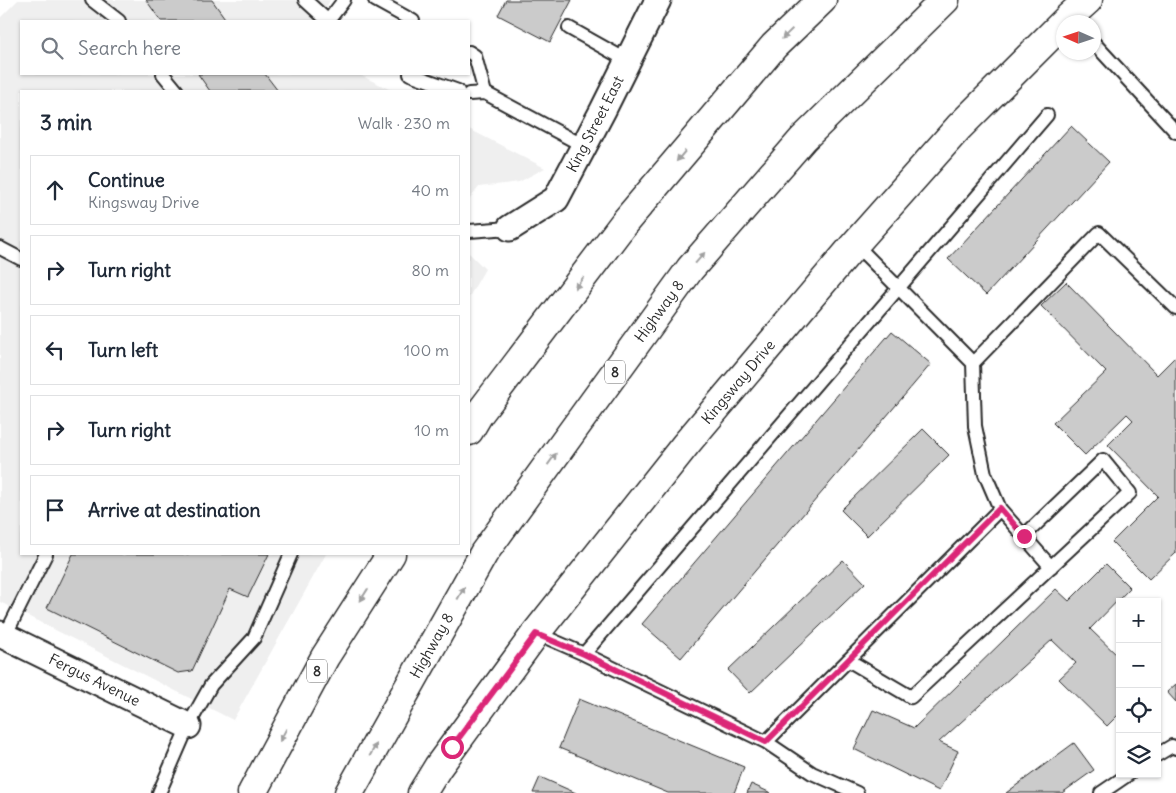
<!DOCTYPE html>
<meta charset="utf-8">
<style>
body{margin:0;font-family:Delius,sans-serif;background:#f2f2f3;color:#1f2937}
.controls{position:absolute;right:15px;bottom:15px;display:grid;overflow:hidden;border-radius:0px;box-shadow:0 1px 4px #0004}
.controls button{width:45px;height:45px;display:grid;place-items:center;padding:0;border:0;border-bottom:1px solid #e0e1e3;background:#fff;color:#1f2937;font:25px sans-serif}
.compass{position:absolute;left:1056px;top:15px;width:45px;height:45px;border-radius:50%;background:#fff;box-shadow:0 1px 4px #0004;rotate:273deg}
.stop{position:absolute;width:15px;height:15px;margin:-11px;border:4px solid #db2777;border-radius:50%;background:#fff}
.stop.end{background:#db2777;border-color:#fff;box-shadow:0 1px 5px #0008}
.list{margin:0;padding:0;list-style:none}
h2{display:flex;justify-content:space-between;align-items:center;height:65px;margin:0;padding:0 20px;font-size:21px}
h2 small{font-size:16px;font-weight:400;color:#747a83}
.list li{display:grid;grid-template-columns:32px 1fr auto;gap:15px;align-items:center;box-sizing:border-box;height:70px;margin:0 10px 10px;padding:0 10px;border:1px solid #e0e1e3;border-radius:0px}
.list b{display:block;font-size:19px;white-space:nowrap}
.list p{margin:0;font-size:16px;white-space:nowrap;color:#747a83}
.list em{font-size:16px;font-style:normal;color:#747a83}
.icon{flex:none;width:28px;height:28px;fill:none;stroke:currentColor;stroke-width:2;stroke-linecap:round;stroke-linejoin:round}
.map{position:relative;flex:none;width:1176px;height:793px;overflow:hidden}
.search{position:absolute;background:#fff;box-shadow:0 1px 4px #0004;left:20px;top:20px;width:450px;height:55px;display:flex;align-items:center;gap:12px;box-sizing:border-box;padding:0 18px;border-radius:0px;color:#747a83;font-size:19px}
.panel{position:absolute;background:#fff;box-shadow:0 1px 4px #0004;left:20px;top:90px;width:450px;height:465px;border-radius:0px}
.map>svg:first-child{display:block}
</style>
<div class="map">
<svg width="1176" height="793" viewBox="0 0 1176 793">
<rect width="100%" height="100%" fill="#fff"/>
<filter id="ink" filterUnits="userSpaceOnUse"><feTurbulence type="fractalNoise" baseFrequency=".02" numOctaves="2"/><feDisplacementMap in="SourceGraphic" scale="10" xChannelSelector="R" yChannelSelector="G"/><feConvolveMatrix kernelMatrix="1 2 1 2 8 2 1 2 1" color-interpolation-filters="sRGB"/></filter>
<g filter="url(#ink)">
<path fill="#efefef" d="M 18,0 L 330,0 L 320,21 L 21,21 L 21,74 L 358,74 L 393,91 L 21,91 L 21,554 L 326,554 L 233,720 L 0,602 L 0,18 Z
M 469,129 L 545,168 L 519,182 L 479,187 L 469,200 Z
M 469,253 L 485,269 L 469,297 Z"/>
<path fill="#cbcbcb" stroke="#2b2b2b" d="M 146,0 L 212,0 L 227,21 L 161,21 Z
M 506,0 L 572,0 L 550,42 L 498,15 Z
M 198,74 L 265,74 L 278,91 L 210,91 Z
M 1071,126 L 1109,162 L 986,295 L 948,259 Z
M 1066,282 L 1157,375 L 1176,356 L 1176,553 L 1149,579 L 1112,542 L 1158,496 L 1108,445 L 1133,420 L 1127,414 L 1085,455 L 1053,423 L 1106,372 L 1041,306 Z
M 892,331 L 931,364 L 681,658 L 642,624 Z
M 923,429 L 949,455 L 867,536 L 841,510 Z
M 73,554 L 269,554 L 248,597 L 230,589 L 192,671 L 178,673 L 47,608 Z
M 843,560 L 865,583 L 750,693 L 728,670 Z
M 1106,564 L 1130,588 L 1090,629 L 1120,658 L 1120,713 L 1107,726 L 1059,679 L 1076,663 L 1052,640 L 939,742 L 958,751 L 939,791 L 854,749 L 873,710 L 914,728 L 1056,589 L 1069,601 Z
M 1176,684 L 1176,702 L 1167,692 Z
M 579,699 L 744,767 L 734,793 L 668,793 L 559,748 Z
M 1074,743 L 1094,770 L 1062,793 L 1006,793 Z
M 540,777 L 576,793 L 533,793 Z
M 751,784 L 771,793 L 747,793 Z"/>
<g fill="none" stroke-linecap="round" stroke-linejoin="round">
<g stroke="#2b2b2b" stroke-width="16">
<path id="service" d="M 92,0 L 119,21
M 305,0 L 328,21
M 375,0 L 413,21
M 328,21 L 344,0
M 569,28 L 628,61
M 1094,43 L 1176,132
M 469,52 L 475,56 L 485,93
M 163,74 L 177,91
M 410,74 L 458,91
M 469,94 L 485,93 L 584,146
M 469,231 L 510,228
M 855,244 L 973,363 L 975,426 L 985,474 L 1000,509 L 1051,567
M 0,248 L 21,259
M 973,363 L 1099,233 L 1176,308
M 536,633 L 584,654 L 766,742 L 812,773 L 857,793
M 5,636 L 46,554
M 584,654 L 1047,115
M 848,660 L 911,697 L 1130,493 L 1103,460 L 1024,536
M 766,742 L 1000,509
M 1157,755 L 1172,746 L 1176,748
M 159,793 L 188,726 L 211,685 L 254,638 L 291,554
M 1101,793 L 1129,774"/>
</g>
<g stroke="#2b2b2b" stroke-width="29">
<g id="minor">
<path id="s1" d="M 510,228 L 556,199 L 603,110 L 658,0"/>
<path id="s2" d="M 0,634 L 188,726"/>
</g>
</g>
<g stroke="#2b2b2b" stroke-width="31">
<g id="tertiary">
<path id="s3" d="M 422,793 L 438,767 L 536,633 L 686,444 L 855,244 L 959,127 L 1069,17 L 1088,0"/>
</g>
</g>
<g stroke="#2b2b2b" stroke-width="31">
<g id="motorway">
<path d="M 469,431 L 479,414 L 624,223 L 774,46 L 822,0"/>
<path d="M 252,793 L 325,657 L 391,554"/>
<path id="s4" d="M 349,793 L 484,553 L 690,269 L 803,139 L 945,0"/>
</g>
</g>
<use href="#service" stroke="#fff" stroke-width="12"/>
<use href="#minor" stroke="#fff" stroke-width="25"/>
<use href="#tertiary" stroke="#fff" stroke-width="28"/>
<use href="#motorway" stroke="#fff" stroke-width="28"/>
</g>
<defs><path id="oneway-solid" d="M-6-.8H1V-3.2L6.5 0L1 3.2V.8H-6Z" transform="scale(1.25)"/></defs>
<g fill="#a0a0a0">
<use href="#oneway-solid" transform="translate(787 34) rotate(136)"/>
<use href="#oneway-solid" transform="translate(681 156) rotate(130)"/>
<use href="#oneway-solid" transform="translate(700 258) rotate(-49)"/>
<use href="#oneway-solid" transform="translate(579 283) rotate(127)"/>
<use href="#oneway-solid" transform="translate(552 459) rotate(-54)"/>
<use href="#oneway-solid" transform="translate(461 593) rotate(-61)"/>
<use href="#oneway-solid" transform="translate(364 595) rotate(122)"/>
<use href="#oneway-solid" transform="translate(283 735) rotate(118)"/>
<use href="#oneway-solid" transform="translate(373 750) rotate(-61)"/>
</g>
</g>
<g fill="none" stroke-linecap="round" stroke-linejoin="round" filter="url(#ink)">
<path stroke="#db2777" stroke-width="6" d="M 452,747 L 536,634 L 584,654 L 766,742 L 1000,508 L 1024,536"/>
</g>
<g text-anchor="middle" stroke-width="4" stroke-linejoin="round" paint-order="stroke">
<g fill="#fff" stroke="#6b6b6b" stroke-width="1">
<rect x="605" y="360.5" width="20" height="23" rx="4"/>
<rect x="307" y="659.5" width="20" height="23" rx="4"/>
</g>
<g font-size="14" font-weight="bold" fill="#2b2b2b">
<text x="615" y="377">8</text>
<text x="317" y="676">8</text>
</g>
<g font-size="15" fill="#2b2b2b" stroke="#fff">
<text dy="5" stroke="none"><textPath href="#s1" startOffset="139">King Street East</textPath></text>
<text dy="5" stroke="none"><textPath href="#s4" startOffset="574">Highway 8</textPath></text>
<text dy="5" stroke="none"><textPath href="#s3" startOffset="519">Kingsway Drive</textPath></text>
<text dy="5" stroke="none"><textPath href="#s4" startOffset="169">Highway 8</textPath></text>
<text dy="5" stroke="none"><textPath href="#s2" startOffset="105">Fergus Avenue</textPath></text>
</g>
</g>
</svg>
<div class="controls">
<button>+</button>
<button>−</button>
<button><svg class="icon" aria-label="locate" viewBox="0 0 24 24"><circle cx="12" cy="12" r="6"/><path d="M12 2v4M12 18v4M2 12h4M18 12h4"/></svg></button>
<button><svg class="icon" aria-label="layers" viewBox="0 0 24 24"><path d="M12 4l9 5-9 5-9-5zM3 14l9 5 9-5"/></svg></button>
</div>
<svg class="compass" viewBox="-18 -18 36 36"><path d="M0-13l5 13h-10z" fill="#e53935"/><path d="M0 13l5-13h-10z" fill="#747a83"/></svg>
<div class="stop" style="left:452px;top:747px"></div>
<div class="stop end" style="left:1024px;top:536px"></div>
<div class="search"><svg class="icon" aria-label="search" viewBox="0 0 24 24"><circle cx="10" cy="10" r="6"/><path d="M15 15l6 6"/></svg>Search here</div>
<section class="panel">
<h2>3 min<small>Walk · 230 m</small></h2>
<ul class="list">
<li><svg class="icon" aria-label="ahead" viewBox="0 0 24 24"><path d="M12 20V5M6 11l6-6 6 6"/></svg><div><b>Continue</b><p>Kingsway Drive</p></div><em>40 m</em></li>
<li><svg class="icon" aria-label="right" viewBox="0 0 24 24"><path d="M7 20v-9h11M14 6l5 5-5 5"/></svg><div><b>Turn right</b></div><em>80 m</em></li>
<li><svg class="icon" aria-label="left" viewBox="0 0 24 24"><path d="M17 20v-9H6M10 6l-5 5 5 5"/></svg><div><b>Turn left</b></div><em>100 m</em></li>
<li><svg class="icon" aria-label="right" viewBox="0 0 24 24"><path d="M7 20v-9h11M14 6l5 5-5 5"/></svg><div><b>Turn right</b></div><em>10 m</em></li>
<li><svg class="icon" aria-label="arrive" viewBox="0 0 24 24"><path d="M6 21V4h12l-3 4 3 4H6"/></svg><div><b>Arrive at destination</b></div></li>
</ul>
</section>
</div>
